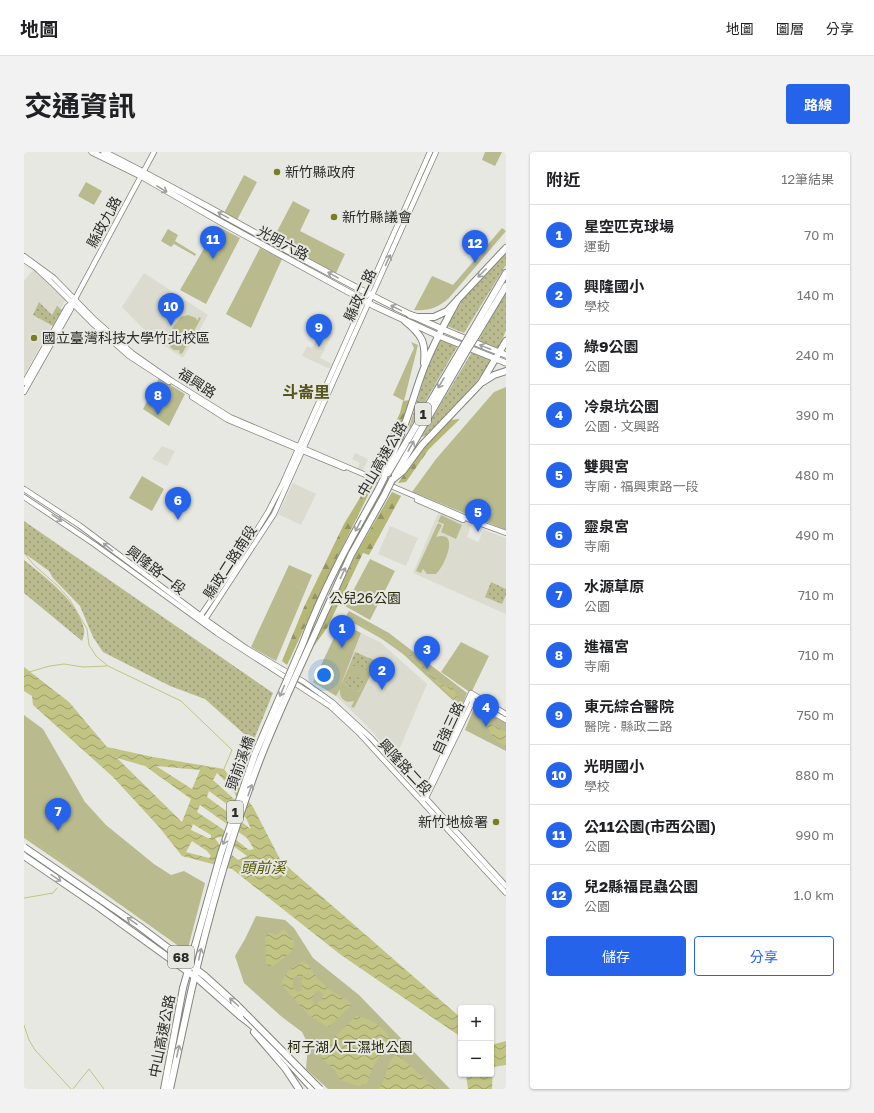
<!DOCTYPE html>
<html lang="zh-TW">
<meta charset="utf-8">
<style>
body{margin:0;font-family:"Golos Text","Noto Sans TC",sans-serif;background:#f2f2f2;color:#202124}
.controls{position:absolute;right:12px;bottom:12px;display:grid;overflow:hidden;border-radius:4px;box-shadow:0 1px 3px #0004}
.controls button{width:36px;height:36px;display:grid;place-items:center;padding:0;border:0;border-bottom:1px solid #e0e0e0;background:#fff;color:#202124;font:20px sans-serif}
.you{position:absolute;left:300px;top:523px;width:14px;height:14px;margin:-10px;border:3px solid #fff;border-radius:50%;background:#1a73e8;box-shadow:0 0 0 6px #1a73e833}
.badge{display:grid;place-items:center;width:26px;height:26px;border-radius:50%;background:#2563eb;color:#fff;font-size:13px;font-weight:700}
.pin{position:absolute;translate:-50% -33px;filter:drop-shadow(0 1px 2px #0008)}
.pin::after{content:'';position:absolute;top:21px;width:14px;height:12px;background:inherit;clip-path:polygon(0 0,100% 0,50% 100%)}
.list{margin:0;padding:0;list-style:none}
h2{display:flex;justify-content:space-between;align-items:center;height:52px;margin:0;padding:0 16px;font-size:17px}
h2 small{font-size:13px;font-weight:400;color:#757577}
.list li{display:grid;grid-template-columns:26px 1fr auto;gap:12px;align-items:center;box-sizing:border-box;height:60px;padding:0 16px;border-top:1px solid #e0e0e0}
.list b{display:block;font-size:15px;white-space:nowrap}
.list p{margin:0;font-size:13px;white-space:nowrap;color:#757577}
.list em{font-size:13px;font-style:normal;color:#757577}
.actions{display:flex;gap:8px;padding:12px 16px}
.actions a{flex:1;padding:9px 0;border:1px solid #2563eb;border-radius:4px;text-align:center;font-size:14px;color:#2563eb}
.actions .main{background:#2563eb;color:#fff}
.map{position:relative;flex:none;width:482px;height:937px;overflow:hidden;border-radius:4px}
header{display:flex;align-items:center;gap:24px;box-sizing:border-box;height:56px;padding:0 20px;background:#fff;border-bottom:1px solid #e0e0e0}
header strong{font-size:19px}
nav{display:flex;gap:22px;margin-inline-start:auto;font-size:14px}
.intro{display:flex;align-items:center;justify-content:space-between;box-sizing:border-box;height:96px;padding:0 24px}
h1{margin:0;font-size:28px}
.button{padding:10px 18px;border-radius:4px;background:#2563eb;color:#fff;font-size:14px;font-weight:700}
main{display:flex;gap:24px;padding:0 24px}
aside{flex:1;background:#fff;border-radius:4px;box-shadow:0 1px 3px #0004}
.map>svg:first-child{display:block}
</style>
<header>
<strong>地圖</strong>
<nav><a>地圖</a><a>圖層</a><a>分享</a></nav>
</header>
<div class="intro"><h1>交通資訊</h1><a class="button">路線</a></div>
<main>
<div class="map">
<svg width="482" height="937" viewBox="0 0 482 937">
<defs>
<pattern id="grass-dots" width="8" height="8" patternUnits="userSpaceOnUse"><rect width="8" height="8" fill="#b9bb8f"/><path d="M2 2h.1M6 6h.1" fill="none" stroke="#979875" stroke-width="1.8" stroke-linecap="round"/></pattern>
<pattern id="forest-firs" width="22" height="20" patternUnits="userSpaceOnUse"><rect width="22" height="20" fill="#b4b776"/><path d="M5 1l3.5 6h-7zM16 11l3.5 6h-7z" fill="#939561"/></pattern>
<pattern id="water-waves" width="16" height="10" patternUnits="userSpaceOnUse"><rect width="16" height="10" fill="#c1c483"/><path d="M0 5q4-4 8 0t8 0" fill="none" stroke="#9d9f6b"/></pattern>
</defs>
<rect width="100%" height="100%" fill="#e7e8e2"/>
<path fill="#dbdccf" d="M 10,117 L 42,147 L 0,224 L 0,129 Z
M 120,121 L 184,163 L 159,206 L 127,185 L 98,155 Z
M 298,176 L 309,181 L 296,206 L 308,212 L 306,216 L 304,216 L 278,204 L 283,194 L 288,196 Z
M 138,294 L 151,299 L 143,314 L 128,307 Z
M 331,301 L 344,307 L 338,320 L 333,318 L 336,311 L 328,307 Z
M 269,331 L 292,342 L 277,373 L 254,362 Z
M 415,359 L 447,373 L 443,385 L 454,390 L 460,378 L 482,386 L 482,462 L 389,421 Z
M 366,374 L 394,386 L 382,414 L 354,402 Z
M 337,481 L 356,490 L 403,532 L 372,605 L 369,603 L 340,571 L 312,544 Z"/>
<path fill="url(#grass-dots)" d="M 482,97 L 482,113 L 440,181 L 423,174 L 437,150 Z
M 482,140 L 482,178 L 474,199 L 454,189 Z
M 15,150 L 28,163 L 33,154 L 38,158 L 29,174 L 9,163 Z
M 415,185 L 433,195 L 384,279 L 405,210 Z
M 448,200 L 468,208 L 451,232 L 401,284 L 397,285 Z
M 0,369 L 249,541 L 229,590 L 181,547 L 146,534 L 79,500 L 69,485 L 56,454 L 29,426 L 25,419 L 0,401 Z
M 0,408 C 21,425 54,449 60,477 C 61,481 59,486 58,489 L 0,441 Z
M 467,430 L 482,437 L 482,443 L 478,452 L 461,445 Z
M 331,500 L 350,508 L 344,519 C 337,515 332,511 324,517 Z
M 326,521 L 340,528 L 335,540 L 321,533 Z"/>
<path fill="url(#forest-firs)" d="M 386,248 L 372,289 L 355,322 L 349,318 L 376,261 L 379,249 Z
M 436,267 L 405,297 L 382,330 L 374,331 L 402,291 L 426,268 Z
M 345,331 L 349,333 L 312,408 L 263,513 L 258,509 L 280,455 L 320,372 Z
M 368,340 L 377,344 L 345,403 L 339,401 L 303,476 L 287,498 L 332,402 Z"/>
<path fill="#b9bb8f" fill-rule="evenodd" d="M 461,0 L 478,0 L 471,14 L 458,8 Z
M 220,23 L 233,30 L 213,68 L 200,61 Z
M 62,30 L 78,39 L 70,53 L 54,44 Z
M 269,49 L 286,58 L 276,79 L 321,102 L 312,121 L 249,87 Z
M 193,74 L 216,86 L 182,152 L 156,138 Z
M 478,76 L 482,79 L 425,146 C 414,156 404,159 390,158 L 408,124 L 429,133 Z
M 144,77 L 154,83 L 151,89 L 172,102 L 171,104 L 150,92 L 147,95 L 137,89 Z
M 236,96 L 258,107 L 227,176 L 202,162 Z
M 164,163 L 172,166 L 173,169 L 175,165 L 177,166 L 158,202 L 155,201 L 156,198 C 151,199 148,198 145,193 C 140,184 152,172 157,165 Z
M 387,190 L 394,193 L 380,249 L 369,243 L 390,196 Z
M 135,226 L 161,242 L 145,274 L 119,257 Z
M 482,235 L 482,378 L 388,340 L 412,307 L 470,240 Z
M 118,324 L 140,337 L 128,359 L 105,346 Z
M 417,363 L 438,373 L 432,387 L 417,380 L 420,372 L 414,370 Z
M 414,371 L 418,373 L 412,385 C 437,378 420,415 412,422 L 403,422 L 399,417 L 397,421 L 392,419 Z
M 346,407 L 371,419 L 346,468 L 321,454 Z
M 265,413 L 288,423 L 252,509 L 227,495 Z
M 325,459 L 365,481 L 443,541 L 437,556 L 379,502 L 358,487 L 321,466 Z
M 317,471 L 337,481 L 316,535 L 324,517 C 331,512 338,513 344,519 L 350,508 L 353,510 L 330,556 L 327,555 L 330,549 C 321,552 315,546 316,537 L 312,544 L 289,530 ZM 326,522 L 340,528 L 335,540 L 321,533 Z
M 437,490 L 465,504 L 447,541 L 417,520 Z
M 451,554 L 482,571 L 482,599 L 441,578 Z
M 0,563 L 19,577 L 61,650 L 82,673 L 130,712 L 147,723 L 160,719 L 181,731 L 163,800 L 63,729 L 0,686 Z
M 232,764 L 261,768 L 270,776 L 289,806 L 335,843 L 426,937 L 304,937 L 282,917 L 284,892 L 278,880 L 258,865 L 220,831 L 211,804 L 221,787 Z"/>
<path fill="url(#water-waves)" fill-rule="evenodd" d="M 381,499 L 388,504 L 418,533 L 430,537 L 435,551 L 416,534 Z
M 0,515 L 45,550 L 83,595 L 129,605 L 200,617 L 229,655 L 257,709 L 437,866 L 437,885 L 317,803 L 208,717 L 158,704 L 135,675 L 89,625 L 9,553 L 8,544 L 0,539 ZM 93,606 L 121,614 L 167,647 L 158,670 ZM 132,614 L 176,618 L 168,637 ZM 193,621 L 206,634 L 220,656 L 189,628 ZM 185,639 L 222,666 L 227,677 L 183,645 ZM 176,653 L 223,686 L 230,697 L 225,698 L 197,676 L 173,660 ZM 169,672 L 187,683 L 187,686 L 184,686 L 167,678 ZM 197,685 L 223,704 L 214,708 L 195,692 L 191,686 ZM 168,689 L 183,699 L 187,704 L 185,706 L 162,700 Z
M 460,569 L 482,580 L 482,595 C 471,589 465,580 460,569 Z
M 260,777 L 270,790 L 269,798 L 250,814 L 245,814 L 242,811 L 241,785 L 245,780 L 252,783 Z
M 277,810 C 286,810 286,816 290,822 C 300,835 312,842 326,850 L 327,854 L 304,875 L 287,865 L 264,840 L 257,831 L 264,819 ZM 280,823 L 280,826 L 277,828 L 278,832 L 277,839 L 273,840 L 269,836 L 269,826 L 273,824 L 276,825 ZM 294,838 L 299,842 L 298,848 L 290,853 L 288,848 L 290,844 L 290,841 Z
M 332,864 C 347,866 364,877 369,892 C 353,904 349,913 343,932 L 334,934 L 316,928 L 311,918 L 297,906 L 296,899 Z
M 482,889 L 482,913 L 469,915 L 468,937 L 444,937 L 442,922 L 467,922 L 467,907 L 469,904 L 467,902 L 467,893 Z
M 373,902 L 412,937 L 354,937 C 363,927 362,909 373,902 Z"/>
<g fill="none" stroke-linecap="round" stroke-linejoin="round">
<path stroke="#c1c483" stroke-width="1" d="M 0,401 L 10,413 L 35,435 L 46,448 L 63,477 L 65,493 L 72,504 L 84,514 L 157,549 L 208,598 L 200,617
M 272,435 L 281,438
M 323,465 L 364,487 L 381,499
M 5,520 L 26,514 L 40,512 L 59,515 L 83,514
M 455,565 L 460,569
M 0,682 L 20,696
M 24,699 L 47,716
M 0,746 L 29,741 L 33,736
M 0,873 L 5,888 L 11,898 L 47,937
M 49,937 L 65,917 L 80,937"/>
<g stroke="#84847f" stroke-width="6">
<path id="minor" d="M 0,104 L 30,126 L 70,167 L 108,201 L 148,229 L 206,265 L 449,369 L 482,381
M 0,108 L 12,116 L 27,130 L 68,171 L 105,204 L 145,230
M 0,231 L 43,155 L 51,147 L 130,0
M 0,240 L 47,157 L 48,151
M 168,245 L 204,268 L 320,316
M 0,337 L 55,373 L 181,467 L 222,496 L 280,530 L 308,550 L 347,586 L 482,734
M 0,345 L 70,392 L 193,481 L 295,547 L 307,555 L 334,580 L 482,741
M 393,348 L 439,368
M 175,466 L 210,415 L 244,360 L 258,333 L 406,0
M 180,469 L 250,362 L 412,0
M 447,541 L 449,549 L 402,646 L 398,649 Z
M 447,541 L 482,562
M 448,549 L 482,568"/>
</g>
<g stroke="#84847f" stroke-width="7">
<path id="major" d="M 68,0 L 117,24 L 195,69 L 350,154 L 415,184 L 482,211
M 80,0 C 183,51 281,112 385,162 C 416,177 449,190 482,203"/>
</g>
<g stroke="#84847f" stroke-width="8">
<path id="highway" d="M 386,163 L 393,165 L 410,165 L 423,159 L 482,96
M 381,169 C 398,183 402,190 400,211
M 447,181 L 482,121
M 452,184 L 482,134
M 459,230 L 470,223 L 482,219
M 364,321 L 437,198
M 371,323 L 442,200
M 360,326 C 364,309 373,294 379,277 C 387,257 392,236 400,216 C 409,192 422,169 434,147
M 368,328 L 379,319 L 398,293 L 457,231 L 482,189
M 279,491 C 298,439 326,388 353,340
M 285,495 L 327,403 L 360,344
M 216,864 C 244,884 265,912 289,937
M 230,880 L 261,916 L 275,937
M 140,937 L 159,836
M 146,937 L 167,840"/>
</g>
<use href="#minor" stroke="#fff" stroke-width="4.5"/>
<use href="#major" stroke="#fff" stroke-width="5.5"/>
<use href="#highway" stroke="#fff" stroke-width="6"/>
<g stroke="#84847f" stroke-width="8" stroke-linecap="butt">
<path id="highway-bridge" d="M 437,198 L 447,181
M 442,200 L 452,184
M 353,340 L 360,326
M 360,344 L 368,328
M 0,695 L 115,774 L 181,824 L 213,853 L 296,937
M 0,704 L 73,754 L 174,827 L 216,864
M 159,836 L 197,701 L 231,602 L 279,491
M 167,840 C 185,762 207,684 235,610 C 250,571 268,533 285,495"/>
</g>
<use href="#highway-bridge" stroke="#fff" stroke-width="6"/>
</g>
<defs><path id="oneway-shaft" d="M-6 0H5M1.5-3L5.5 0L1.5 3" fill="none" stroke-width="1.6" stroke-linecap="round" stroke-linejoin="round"/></defs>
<g stroke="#a0a09f">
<use href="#oneway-shaft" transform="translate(138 37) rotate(31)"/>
<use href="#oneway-shaft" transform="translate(199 63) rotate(-151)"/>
<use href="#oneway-shaft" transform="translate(364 108) rotate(-65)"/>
<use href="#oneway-shaft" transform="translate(458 121) rotate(135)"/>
<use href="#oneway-shaft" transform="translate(309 123) rotate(-151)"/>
<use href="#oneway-shaft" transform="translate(372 156) rotate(-154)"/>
<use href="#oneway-shaft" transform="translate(461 195) rotate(-158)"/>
<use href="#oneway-shaft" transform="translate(417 231) rotate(121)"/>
<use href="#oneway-shaft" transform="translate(387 294) rotate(-61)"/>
<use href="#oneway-shaft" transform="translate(33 366) rotate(34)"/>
<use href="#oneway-shaft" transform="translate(334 374) rotate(117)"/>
<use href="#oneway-shaft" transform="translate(84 395) rotate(-141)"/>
<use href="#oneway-shaft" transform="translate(319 421) rotate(-65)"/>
<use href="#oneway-shaft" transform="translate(258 539) rotate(113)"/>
<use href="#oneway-shaft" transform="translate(226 638) rotate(-71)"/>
<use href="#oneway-shaft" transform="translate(201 687) rotate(109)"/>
<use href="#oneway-shaft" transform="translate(32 726) rotate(34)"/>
<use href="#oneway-shaft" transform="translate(108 769) rotate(-145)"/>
<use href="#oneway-shaft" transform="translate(176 802) rotate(-77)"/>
<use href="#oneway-shaft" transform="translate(210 850) rotate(-138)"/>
<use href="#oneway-shaft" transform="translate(154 899) rotate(-78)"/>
</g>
<g fill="#7b7d26" stroke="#e7e8e2" stroke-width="1.5">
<circle cx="253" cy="20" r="4"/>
<circle cx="310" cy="65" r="4"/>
<circle cx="10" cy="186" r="4"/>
<circle cx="472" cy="670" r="4"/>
</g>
<g text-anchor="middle" stroke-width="4" stroke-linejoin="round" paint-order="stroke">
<g fill="#e7e8e2" stroke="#636460" stroke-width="1">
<rect x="391" y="251" width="16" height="22" rx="3"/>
<rect x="203" y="649" width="16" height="22" rx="3"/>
<rect x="144" y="794" width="26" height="22" rx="3"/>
</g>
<g font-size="13" font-weight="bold" fill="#2b2b29">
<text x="399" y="267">1</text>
<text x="211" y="665">1</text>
<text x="157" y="810">68</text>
</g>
<g font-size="14" fill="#2b2b29" stroke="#e7e8e2" text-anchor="start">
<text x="261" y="25">新竹縣政府</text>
<text x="318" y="70">新竹縣議會</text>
<text x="18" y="191">國立臺灣科技大學竹北校區</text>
<text x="464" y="675" text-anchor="end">新竹地檢署</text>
</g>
<g font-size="14" fill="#2b2b29" stroke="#e7e8e2">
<text transform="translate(80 70) rotate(-62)" y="5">縣政九路</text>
<text transform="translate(259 91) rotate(28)" y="5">光明六路</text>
<text transform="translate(336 143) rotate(-65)" y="5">縣政二路</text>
<text transform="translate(173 231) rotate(33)" y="5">福興路</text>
<text transform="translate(358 307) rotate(-60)" y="5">中山高速公路</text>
<text transform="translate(206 410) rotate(-57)" y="5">縣政二路南段</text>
<text transform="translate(132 418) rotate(37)" y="5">興隆路一段</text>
<text transform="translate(424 576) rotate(-65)" y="5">自強三路</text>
<text transform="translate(216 611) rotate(-70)" y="5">頭前溪橋</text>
<text transform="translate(381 615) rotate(47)" y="5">興隆路二段</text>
<text transform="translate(138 884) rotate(-79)" y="5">中山高速公路</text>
</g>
<g font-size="14" fill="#2b2c0f" stroke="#e7e8e2">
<text x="341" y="451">公兒26公園</text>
<text x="326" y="900">柯子湖人工濕地公園</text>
</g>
<g font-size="15" font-style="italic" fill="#545505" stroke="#e7e8e2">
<text x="239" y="721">頭前溪</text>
</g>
<g font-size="16" font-weight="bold" fill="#55561b" stroke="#e7e8e2">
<text x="282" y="246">斗崙里</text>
</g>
</g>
</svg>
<div class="controls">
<button>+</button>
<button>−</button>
</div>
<div class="you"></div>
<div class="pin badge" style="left:318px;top:496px">1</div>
<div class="pin badge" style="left:358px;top:538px">2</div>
<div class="pin badge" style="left:403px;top:517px">3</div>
<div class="pin badge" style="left:462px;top:575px">4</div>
<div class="pin badge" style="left:454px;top:380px">5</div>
<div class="pin badge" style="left:154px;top:368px">6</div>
<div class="pin badge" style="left:34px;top:679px">7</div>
<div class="pin badge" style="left:134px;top:263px">8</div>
<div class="pin badge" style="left:295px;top:195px">9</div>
<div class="pin badge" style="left:147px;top:174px">10</div>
<div class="pin badge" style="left:189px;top:107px">11</div>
<div class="pin badge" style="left:451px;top:111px">12</div>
</div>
<aside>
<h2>附近<small>12筆結果</small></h2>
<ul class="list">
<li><span class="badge">1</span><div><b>星空匹克球場</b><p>運動</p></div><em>70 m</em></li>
<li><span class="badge">2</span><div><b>興隆國小</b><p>學校</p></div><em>140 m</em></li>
<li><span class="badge">3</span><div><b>綠9公園</b><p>公園</p></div><em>240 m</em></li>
<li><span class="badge">4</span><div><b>冷泉坑公園</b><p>公園 · 文興路</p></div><em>390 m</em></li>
<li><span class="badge">5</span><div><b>雙興宮</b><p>寺廟 · 福興東路一段</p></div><em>480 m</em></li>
<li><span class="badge">6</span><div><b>靈泉宮</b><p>寺廟</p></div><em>490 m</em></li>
<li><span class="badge">7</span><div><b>水源草原</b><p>公園</p></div><em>710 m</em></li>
<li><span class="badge">8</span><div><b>進福宮</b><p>寺廟</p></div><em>710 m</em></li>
<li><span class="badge">9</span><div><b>東元綜合醫院</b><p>醫院 · 縣政二路</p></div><em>750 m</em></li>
<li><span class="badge">10</span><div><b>光明國小</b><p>學校</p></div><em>880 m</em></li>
<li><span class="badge">11</span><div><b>公11公園(市西公園)</b><p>公園</p></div><em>990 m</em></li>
<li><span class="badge">12</span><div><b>兒2縣福昆蟲公園</b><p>公園</p></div><em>1.0 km</em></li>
</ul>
<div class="actions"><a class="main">儲存</a><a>分享</a></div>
</aside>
</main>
